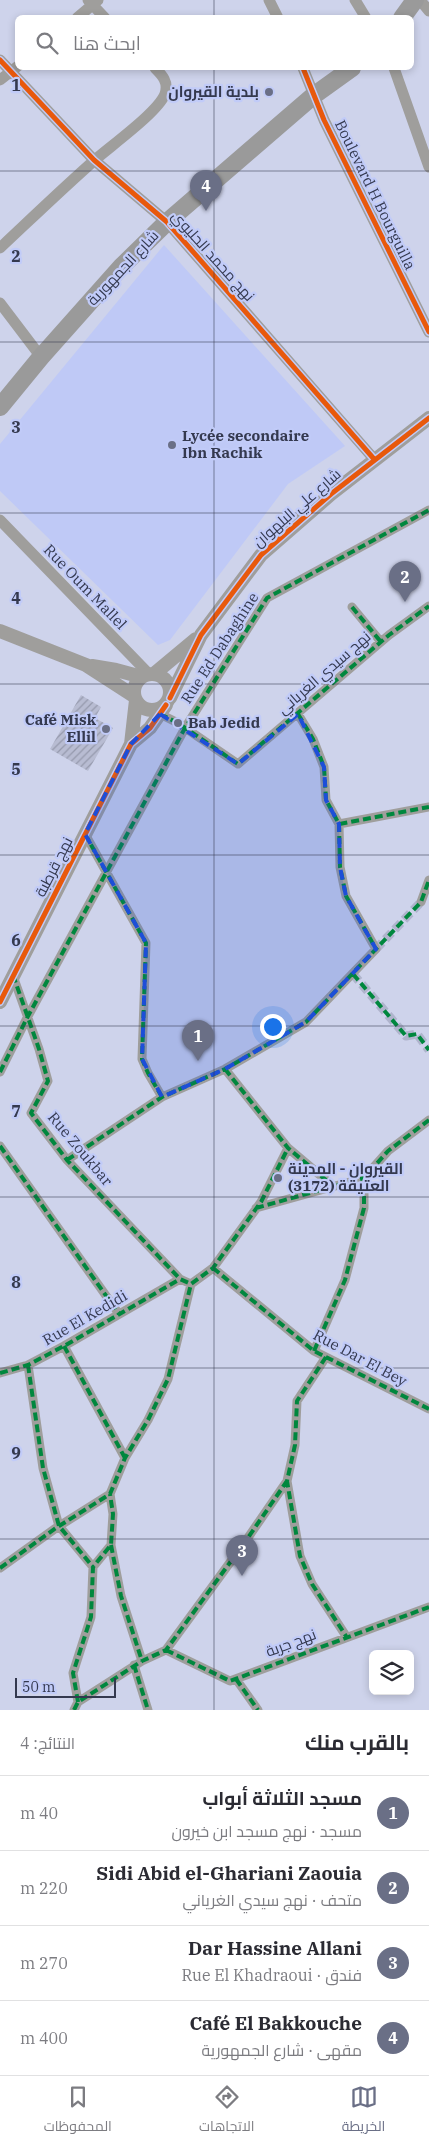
<!DOCTYPE html>
<html lang="ar">
<meta charset="utf-8">
<style>
body{margin:0;font-family:"IBM Plex Serif",Cairo,serif;background:#f7f7f7;color:#2b2b33;direction:rtl}
.controls{position:absolute;right:15px;bottom:15px;display:grid;overflow:hidden;border-radius:8px;box-shadow:0 2px 8px #0003}
.controls button{width:45px;height:45px;display:grid;place-items:center;padding:0;border:0;border-bottom:1px solid #e1e1e2;background:#fff;color:#2b2b33;font:25px sans-serif}
.scale{position:absolute;left:15px;bottom:12px;width:101px;box-sizing:border-box;padding-left:5px;border:2px solid #34394f;border-top:0;font-size:14px;line-height:18px;white-space:nowrap;color:#34394f;-webkit-text-stroke:4px #c1cbf8;paint-order:stroke}
.you{position:absolute;left:272px;top:1026px;width:18px;height:18px;margin:-12px;border:4px solid #fff;border-radius:50%;background:#1a73e8;box-shadow:0 0 0 8px #1a73e833}
.badge{display:grid;place-items:center;width:32px;height:32px;border-radius:50%;background:#6a6f86;color:#fff;font-size:16px;font-weight:700}
.pin{position:absolute;translate:-50% -41px;filter:drop-shadow(0 1px 2px #0008)}
.pin::after{content:'';position:absolute;top:26px;width:18px;height:15px;background:inherit;clip-path:polygon(0 0,100% 0,50% 100%)}
.list{margin:0;padding:0;list-style:none}
h2{display:flex;justify-content:space-between;align-items:center;height:65px;margin:0;padding:0 20px;font-size:21px}
h2 small{font-size:16px;font-weight:400;color:#7c7c81}
.list li{display:grid;grid-template-columns:32px 1fr auto;gap:15px;align-items:center;box-sizing:border-box;height:75px;padding:0 20px;border-top:1px solid #e1e1e2}
.list b{display:block;font-size:19px;white-space:nowrap}
.list p{margin:0;font-size:16px;white-space:nowrap;color:#7c7c81}
.list em{font-size:16px;font-style:normal;color:#7c7c81}
.icon{flex:none;width:28px;height:28px;fill:none;stroke:currentColor;stroke-width:2;stroke-linecap:round;stroke-linejoin:round}
.map{position:relative;flex:none;width:429px;height:1710px;overflow:hidden;direction:ltr}
.search{position:absolute;background:#fff;box-shadow:0 2px 8px #0003;left:15px;right:15px;top:15px;height:55px;display:flex;align-items:center;gap:12px;box-sizing:border-box;padding:0 18px;border-radius:8px;color:#7c7c81;font-size:19px}
.sheet{height:365px;background:#fff}
nav{display:flex;justify-content:space-around;align-items:center;box-sizing:border-box;height:70px;border-top:1px solid #e1e1e2;background:#fff;font-size:14px;color:#7c7c81}
nav a{display:grid;justify-items:center;gap:2px}
nav .on{color:#6a6f86}
.map>svg:first-child{display:block}
</style>
<div class="map">
<svg width="429" height="1710" viewBox="0 0 429 1710">
<defs>
<pattern id="building-hatch" width="6" height="6" patternUnits="userSpaceOnUse" patternTransform="scale(1.25)"><rect width="6" height="6" fill="#b8bcd2"/><path d="M-1 1l2-2M0 6l6-6M5 7l2-2" fill="none" stroke="#969aad"/></pattern>
</defs>
<rect width="100%" height="100%" fill="#ced3eb"/>
<path fill="#bfc9f6" d="M 164,245 L 345,446 L 288,484 L 170,640 L 158,645 L 0,491 L 0,444 Z"/>
<path fill="url(#building-hatch)" d="M 81,695 L 101,707 L 95,718 L 113,728 L 88,771 L 50,749 Z"/>
<g fill="none" stroke-linecap="round" stroke-linejoin="round">
<path stroke="#afb4cc" stroke-width="9" stroke-dasharray="9 4.5" stroke-linecap="butt" d="M 376,949 L 421,902
M 353,974 L 406,1036 L 417,1034 L 429,1050"/>
<path stroke="#9f9e9c" stroke-width="9" d="M 352,607 L 381,642
M 160,714 L 178,723 L 238,764 L 389,635 L 429,606
M 298,714 L 313,739 L 324,767 L 326,800 L 339,824 L 429,807
M 85,834 L 146,943 L 142,1059 L 148,1073 L 162,1097
M 421,902 L 429,880
M 13,976 L 39,1049 L 48,1081 L 31,1113 L 67,1160 L 180,1279 L 191,1284
M 225,1069 L 288,1148 L 333,1186
M 0,1072 L 27,1018 L 185,728 L 267,598 L 429,510
M 0,1146 L 119,1314
M 67,1160 L 162,1097 L 225,1069 L 306,1022 L 376,949 L 346,896 L 340,867 L 339,824
M 256,1208 L 364,1178 L 388,1151 L 429,1120
M 213,1268 L 314,1351 L 429,1409
M 64,1346 L 125,1458
M 314,1351 L 345,1280 L 364,1208 L 364,1178
M 326,1357 L 297,1401 L 295,1445 L 287,1481 L 300,1556 L 312,1584 L 346,1636
M 28,1365 L 43,1468 L 59,1526 L 93,1567
M 0,1373 L 28,1365 L 64,1346 L 180,1279
M 111,1545 L 121,1596 L 142,1661
M 0,1568 L 56,1528 L 110,1494 L 125,1458 L 148,1420 L 168,1379 L 191,1284 L 213,1268 L 261,1202 L 288,1148
M 166,1650 L 230,1681 L 429,1607
M 134,1665 L 148,1710
M 236,1679 L 258,1710
M 78,1702 L 73,1673 L 91,1617 L 93,1567 L 111,1545 L 113,1514 L 110,1494
M 74,1710 L 78,1702 L 142,1661 L 166,1650 L 245,1542 L 287,1481"/>
<path stroke="#9f9e9c" stroke-width="11" d="M 88,0 L 105,18
M 269,0 L 278,18
M 355,0 L 366,18
M 420,0 L 429,11
M 77,18 L 98,0
M 0,60 L 94,160 L 167,222 L 374,459
M 303,68 L 324,120 L 429,332
M 394,68 L 429,167
M 0,80 L 18,66
M 0,248 C 32,218 63,188 96,159 C 112,145 158,112 165,94 C 169,82 162,75 155,68
M 0,303 L 41,357
M 0,520 L 149,674"/>
<path stroke="#9f9e9c" stroke-width="14" d="M 0,631 L 86,665 L 134,696
M 92,666 L 116,670 L 142,677
M134 692a18 18 0 1 1 36 0a18 18 0 1 1-36 0Z
M 154,674 L 196,639
M 170,698 L 201,635 L 261,555 L 331,494 L 429,418
M 131,744 L 136,700
M 0,1002 L 131,744 L 150,728 L 166,705"/>
<path stroke="#9a9a9a" stroke-width="18" d="M 402,18 L 415,0
M 0,407 L 41,357 L 121,267 L 167,222 L 313,96 L 352,68"/>
<path stroke="#00873e" stroke-width="4" stroke-dasharray="8 4" stroke-linecap="butt" d="M 352,607 L 381,642
M 160,714 L 178,723 L 238,764 L 389,635 L 429,606
M 298,714 L 313,739 L 324,767 L 326,800 L 339,824 L 429,807
M 339,824 L 340,867 L 346,896 L 376,949
M 85,834 L 146,943 L 142,1059 L 148,1073 L 162,1097
M 353,974 L 406,1036 L 417,1034 L 429,1050
M 13,975 L 39,1049 L 48,1081 L 31,1113 L 67,1160 L 180,1279 L 191,1284
M 225,1069 L 288,1148 L 333,1186
M 0,1072 L 27,1018 L 185,728 L 267,598 L 429,510
M 0,1146 L 119,1314
M 67,1160 L 162,1097 L 225,1069 L 306,1022 L 421,902 L 429,880
M 256,1208 L 364,1178 L 388,1151 L 429,1120
M 213,1268 L 314,1351 L 429,1409
M 64,1346 L 125,1458
M 314,1351 L 345,1280 L 364,1208 L 364,1178
M 326,1357 L 297,1401 L 295,1445 L 287,1481 L 300,1556 L 312,1584 L 346,1636
M 28,1365 L 43,1468 L 59,1526 L 93,1567
M 0,1373 L 28,1365 L 64,1346 L 180,1279
M 111,1545 L 121,1596 L 142,1661
M 0,1568 L 56,1528 L 110,1494 L 125,1458 L 148,1420 L 168,1379 L 191,1284 L 213,1268 L 261,1202 L 288,1148
M 166,1650 L 230,1681 L 429,1607
M 134,1665 L 148,1710
M 236,1679 L 258,1710
M 78,1702 L 73,1673 L 91,1617 L 93,1567 L 111,1545 L 113,1514 L 110,1494
M 74,1710 L 78,1702 L 142,1661 L 166,1650 L 245,1542 L 287,1481"/>
<g stroke="#c1cbf8" stroke-width="8">
<path id="cycleway" d="M 0,60 L 94,160 L 167,222 L 374,459
M 303,68 L 324,120 L 429,332
M 170,698 L 201,635 L 261,555 L 331,494 L 429,418
M 0,1002 L 131,744 L 150,728 L 166,705"/>
</g>
<use href="#cycleway" stroke="#e8590c" stroke-width="5"/>
</g>
<path fill="#1d4ed8" fill-opacity="0.2" stroke="#1d4ed8" stroke-width="4" stroke-dasharray="10 6" stroke-linejoin="round" d="M 160,714 L 238,764 L 298,714 L 324,767 L 326,800 L 339,824 L 340,867 L 346,896 L 376,949 L 306,1022 L 225,1069 L 162,1097 L 142,1059 L 146,943 L 85,834 L 131,744 Z"/>
<path fill="none" stroke="#34394f" stroke-width="1" stroke-opacity="0.55" d="M 214,0 L 214,18M 214,68 L 214,1710M 0,171 L 429,171M 0,342 L 429,342M 0,513 L 429,513M 0,684 L 429,684M 0,855 L 429,855M 0,1026 L 429,1026M 0,1197 L 429,1197M 0,1368 L 429,1368M 0,1539 L 429,1539"/>
<g fill="#6a6f86" stroke="#c1cbf8" stroke-width="2">
<circle cx="269" cy="92" r="5"/>
<circle cx="172" cy="445" r="5"/>
<circle cx="178" cy="723" r="5"/>
<circle cx="106" cy="729" r="5"/>
<circle cx="278" cy="1178" r="5"/>
</g>
<g text-anchor="middle" stroke-width="4.5" stroke-linejoin="round" paint-order="stroke">
<g font-size="15" font-weight="bold" fill="#34394f" stroke="#c1cbf8" text-anchor="start">
<text x="259" y="97" text-anchor="end">بلدية القيروان</text>
<text x="182" y="441">Lycée secondaire<tspan x="182" dy="17">Ibn Rachik</tspan></text>
<text x="96" y="725" text-anchor="end">Café Misk<tspan x="96" dy="17">Ellil</tspan></text>
<text x="188" y="728">Bab Jedid</text>
<text x="288" y="1174">القيروان - المدينة<tspan x="288" dy="17">العتيقة (3172)</tspan></text>
</g>
<g font-size="15" fill="#34394f" stroke="#c1cbf8">
<text transform="translate(375 195) rotate(64)" y="5">Boulevard H Bourguilla</text>
<text transform="translate(213 256) rotate(48)" y="5">نهج محمد الحليوي</text>
<text transform="translate(123 268) rotate(-47)" y="5">شارع الجمهورية</text>
<text transform="translate(297 508) rotate(-41)" y="5">شارع علي البلهوان</text>
<text transform="translate(85 587) rotate(46)" y="5">Rue Oum Mallel</text>
<text transform="translate(220 648) rotate(-57)" y="5">Rue Ed Dabaghine</text>
<text transform="translate(324 673) rotate(-41)" y="5">نهج سيدي الغرياني</text>
<text transform="translate(54 867) rotate(-63)" y="5">نهج قرطبة</text>
<text transform="translate(80 1149) rotate(50)" y="5">Rue Zoukbar</text>
<text transform="translate(85 1318) rotate(-30)" y="5">Rue El Kedidi</text>
<text transform="translate(360 1358) rotate(28)" y="5">Rue Dar El Bey</text>
<text transform="translate(291 1643) rotate(-21)" y="5">نهج جربة</text>
</g>
</g>
<g font-size="16" text-anchor="middle" font-weight="bold" fill="#34394f" stroke="#c1cbf8" stroke-width="4.5" stroke-linejoin="round" paint-order="stroke">
<text x="16" y="91">1</text>
<text x="16" y="262">2</text>
<text x="16" y="433">3</text>
<text x="16" y="604">4</text>
<text x="16" y="775">5</text>
<text x="16" y="946">6</text>
<text x="16" y="1117">7</text>
<text x="16" y="1288">8</text>
<text x="16" y="1459">9</text>
</g>
</svg>
<div class="controls">
<button><svg class="icon" aria-label="layers" viewBox="0 0 24 24"><path d="M12 4l9 5-9 5-9-5zM3 14l9 5 9-5"/></svg></button>
</div>
<div class="scale">50 m</div>
<div class="you"></div>
<div class="pin badge" style="left:198px;top:1061px">1</div>
<div class="pin badge" style="left:405px;top:602px">2</div>
<div class="pin badge" style="left:242px;top:1576px">3</div>
<div class="pin badge" style="left:206px;top:211px">4</div>
<div class="search"><svg class="icon" aria-label="search" viewBox="0 0 24 24"><circle cx="10" cy="10" r="6"/><path d="M15 15l6 6"/></svg>ابحث هنا</div>
</div>
<section class="sheet">
<h2>بالقرب منك<small>النتائج: 4</small></h2>
<ul class="list">
<li><span class="badge">1</span><div><b>مسجد الثلاثة أبواب</b><p>مسجد · نهج مسجد ابن خيرون</p></div><em>40 m</em></li>
<li><span class="badge">2</span><div><b>Sidi Abid el-Ghariani Zaouia</b><p>متحف · نهج سيدي الغرياني</p></div><em>220 m</em></li>
<li><span class="badge">3</span><div><b>Dar Hassine Allani</b><p>فندق · Rue El Khadraoui</p></div><em>270 m</em></li>
<li><span class="badge">4</span><div><b>Café El Bakkouche</b><p>مقهى · شارع الجمهورية</p></div><em>400 m</em></li>
</ul>
</section>
<nav>
<a class="on"><svg class="icon" aria-label="map" viewBox="0 0 24 24"><path d="M3 6l6-2 6 2 6-2v14l-6 2-6-2-6 2zM9 4v14M15 6v14"/></svg>الخريطة</a>
<a><svg class="icon" aria-label="directions" viewBox="0 0 24 24"><path d="M12 3l9 9-9 9-9-9zM9 14v-3h6M13 9l2 2-2 2"/></svg>الاتجاهات</a>
<a><svg class="icon" aria-label="saved" viewBox="0 0 24 24"><path d="M7 4h10v16l-5-4-5 4z"/></svg>المحفوظات</a>
</nav>
